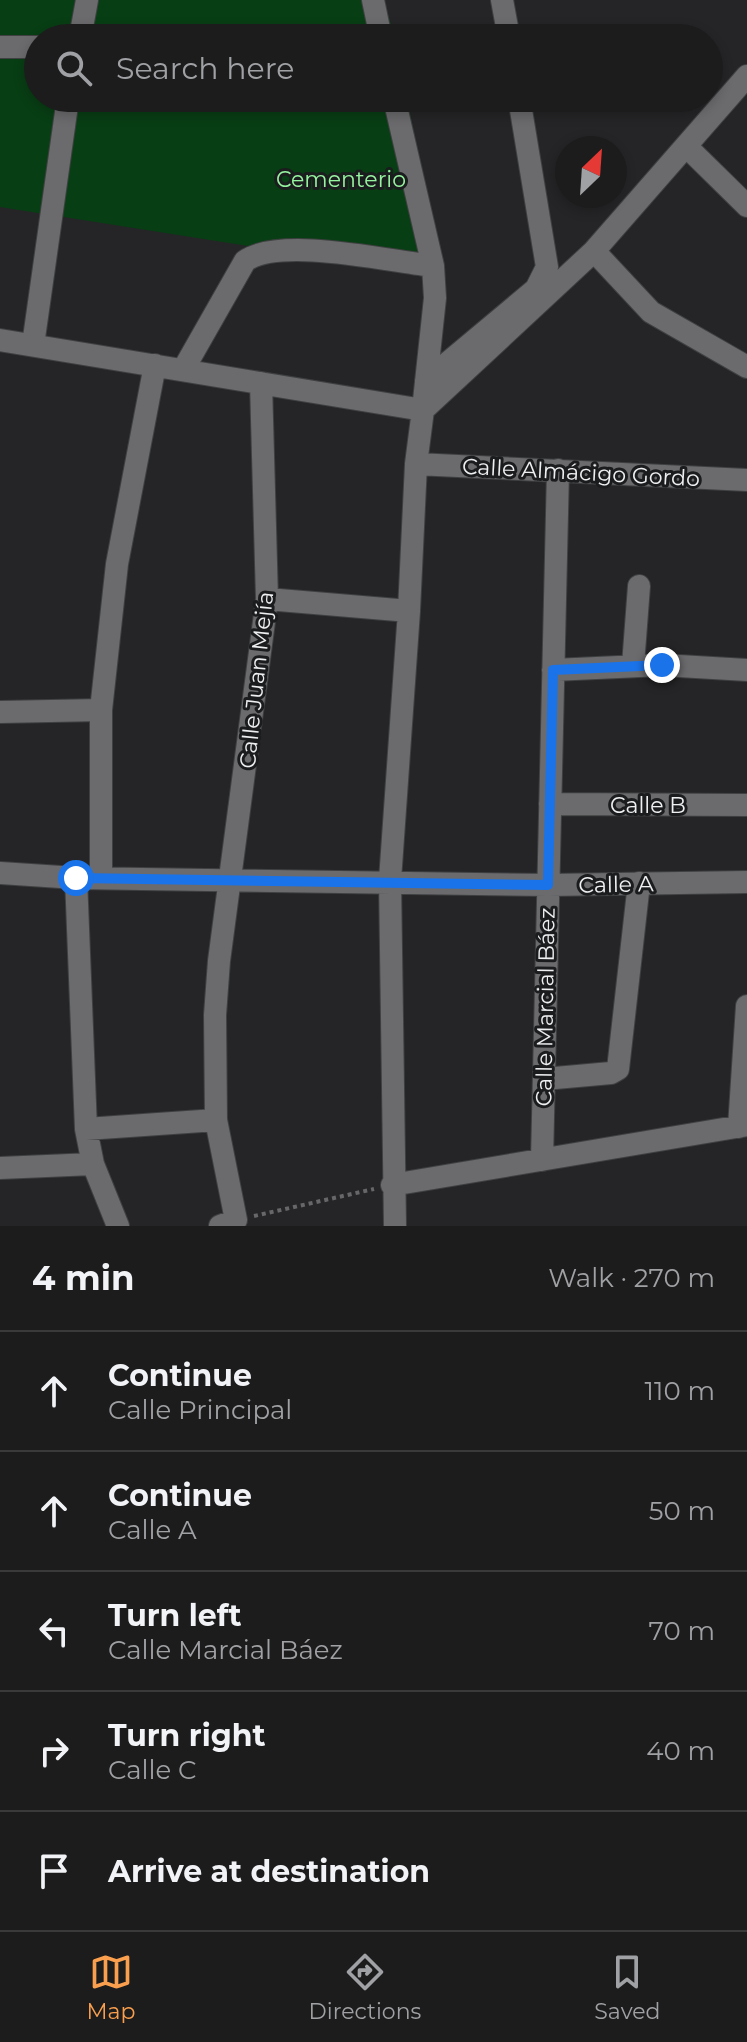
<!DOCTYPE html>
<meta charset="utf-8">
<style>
body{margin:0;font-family:Montserrat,sans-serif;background:#252526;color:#f1f3f6}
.compass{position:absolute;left:555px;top:136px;width:72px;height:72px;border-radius:50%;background:#1c1c1d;box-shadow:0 4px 12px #0003;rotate:25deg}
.stop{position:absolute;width:24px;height:24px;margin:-18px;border:6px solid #1a73e8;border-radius:50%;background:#fff}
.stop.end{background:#1a73e8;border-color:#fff;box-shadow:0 2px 8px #0008}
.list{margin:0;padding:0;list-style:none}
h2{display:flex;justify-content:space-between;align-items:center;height:104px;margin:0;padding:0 32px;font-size:34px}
h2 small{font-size:26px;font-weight:400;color:#a0a1a4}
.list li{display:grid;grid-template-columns:52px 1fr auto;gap:24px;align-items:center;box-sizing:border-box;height:120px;padding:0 32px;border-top:2px solid #3a3a3b}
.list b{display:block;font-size:30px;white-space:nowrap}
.list p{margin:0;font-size:26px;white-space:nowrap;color:#a0a1a4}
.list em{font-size:26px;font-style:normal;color:#a0a1a4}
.icon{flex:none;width:44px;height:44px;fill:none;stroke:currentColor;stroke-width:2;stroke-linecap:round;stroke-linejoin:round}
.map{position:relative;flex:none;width:747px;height:1226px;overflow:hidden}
.search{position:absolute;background:#1c1c1d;box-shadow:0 4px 12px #0003;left:24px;right:24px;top:24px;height:88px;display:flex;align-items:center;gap:20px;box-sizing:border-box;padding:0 28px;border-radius:44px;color:#a0a1a4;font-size:30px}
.sheet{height:704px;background:#1c1c1d}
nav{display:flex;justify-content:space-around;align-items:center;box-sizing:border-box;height:112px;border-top:2px solid #3a3a3b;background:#1c1c1d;font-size:22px;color:#a0a1a4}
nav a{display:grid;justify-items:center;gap:4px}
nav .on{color:#fa9f4e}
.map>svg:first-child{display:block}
</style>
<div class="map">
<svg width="747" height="1226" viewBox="0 0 747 1226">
<rect width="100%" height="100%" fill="#252527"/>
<path fill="#083e14" d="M 0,0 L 384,0 L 395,38 L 38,38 L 38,98 L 407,98 L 444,277 L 0,207 Z"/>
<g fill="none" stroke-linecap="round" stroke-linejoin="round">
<g stroke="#3f4041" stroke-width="24">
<path id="minor" d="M 373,0 L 381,38
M 502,0 L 509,38
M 80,38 L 87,0
M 0,47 L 38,47
M 686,146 L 747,206
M 594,251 L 651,312 L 747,367
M 0,340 L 423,410 L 435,298 L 433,266 L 394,98
M 33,345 L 68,98
M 183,370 L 245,261 C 280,236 388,261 433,266
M 426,381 L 536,289 L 547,267 L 519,98
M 416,464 L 747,480
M 267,599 L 409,611
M 633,665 L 639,586
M 553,670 L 662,665 L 747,670
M 0,712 L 101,710
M 550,804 L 747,805
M 0,873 L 76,878 L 548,885 L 747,882
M 76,878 L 86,1129 L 93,1164 L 118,1226
M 101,878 L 101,710 L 117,564 L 155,365
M 544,1079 L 611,1073 L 618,1069 L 639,883
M 739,1127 L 747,1006
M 86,1129 L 216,1120
M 542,1160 L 558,470
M 0,1168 L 93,1164
M 392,1185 L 747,1125
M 220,1226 L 236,1220 L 216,1120 L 215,1015 L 219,961 L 267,599 L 261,383
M 395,1226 L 390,880 L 409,611 L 416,464 L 423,410 L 594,251 L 747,76"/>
</g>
<path stroke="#676769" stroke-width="4" stroke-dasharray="4 4" stroke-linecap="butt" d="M 254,1216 L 374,1189"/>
<use href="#minor" stroke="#6b6b6e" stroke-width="22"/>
</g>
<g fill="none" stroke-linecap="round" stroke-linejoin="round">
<path stroke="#1a73e8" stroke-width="10" d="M 76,878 L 548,885 L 553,670 L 662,665"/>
</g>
<g text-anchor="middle" stroke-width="6" stroke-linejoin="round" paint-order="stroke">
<g font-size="22" fill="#96f4a0" stroke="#1b1c1e">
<text x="341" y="187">Cementerio</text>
</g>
<g font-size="22" fill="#eeeff0" stroke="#1b1c1e">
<text transform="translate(581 472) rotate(3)" y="8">Calle Almácigo Gordo</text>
<text transform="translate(256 680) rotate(-84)" y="8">Calle Juan Mejía</text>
<text x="648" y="813">Calle B</text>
<text transform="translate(616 884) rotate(-1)" y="8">Calle A</text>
<text transform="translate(545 1007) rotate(-89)" y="8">Calle Marcial Báez</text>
</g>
</g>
</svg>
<svg class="compass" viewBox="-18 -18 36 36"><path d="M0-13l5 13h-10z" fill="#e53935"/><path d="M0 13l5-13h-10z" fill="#a0a1a4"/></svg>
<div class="stop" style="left:76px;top:878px"></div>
<div class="stop end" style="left:662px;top:665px"></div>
<div class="search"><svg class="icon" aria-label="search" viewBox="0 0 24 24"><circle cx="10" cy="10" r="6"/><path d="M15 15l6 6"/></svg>Search here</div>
</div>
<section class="sheet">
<h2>4 min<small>Walk · 270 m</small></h2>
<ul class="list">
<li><svg class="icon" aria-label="ahead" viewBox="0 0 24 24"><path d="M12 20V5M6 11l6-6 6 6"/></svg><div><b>Continue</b><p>Calle Principal</p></div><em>110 m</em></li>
<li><svg class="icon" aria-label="ahead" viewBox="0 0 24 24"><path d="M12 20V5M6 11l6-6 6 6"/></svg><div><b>Continue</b><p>Calle A</p></div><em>50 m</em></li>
<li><svg class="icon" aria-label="left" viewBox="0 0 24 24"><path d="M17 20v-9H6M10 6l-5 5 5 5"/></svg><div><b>Turn left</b><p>Calle Marcial Báez</p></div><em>70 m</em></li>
<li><svg class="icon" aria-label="right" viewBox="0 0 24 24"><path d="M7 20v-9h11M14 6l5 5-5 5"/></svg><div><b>Turn right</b><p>Calle C</p></div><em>40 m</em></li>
<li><svg class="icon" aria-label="arrive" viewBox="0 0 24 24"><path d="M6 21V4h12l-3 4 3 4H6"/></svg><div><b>Arrive at destination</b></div></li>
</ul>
</section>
<nav>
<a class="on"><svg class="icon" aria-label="map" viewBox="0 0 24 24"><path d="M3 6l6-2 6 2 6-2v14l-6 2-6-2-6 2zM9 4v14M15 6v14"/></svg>Map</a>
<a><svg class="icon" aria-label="directions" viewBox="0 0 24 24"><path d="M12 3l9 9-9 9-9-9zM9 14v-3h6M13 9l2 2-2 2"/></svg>Directions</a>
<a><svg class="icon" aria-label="saved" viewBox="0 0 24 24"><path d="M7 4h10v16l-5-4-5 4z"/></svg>Saved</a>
</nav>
